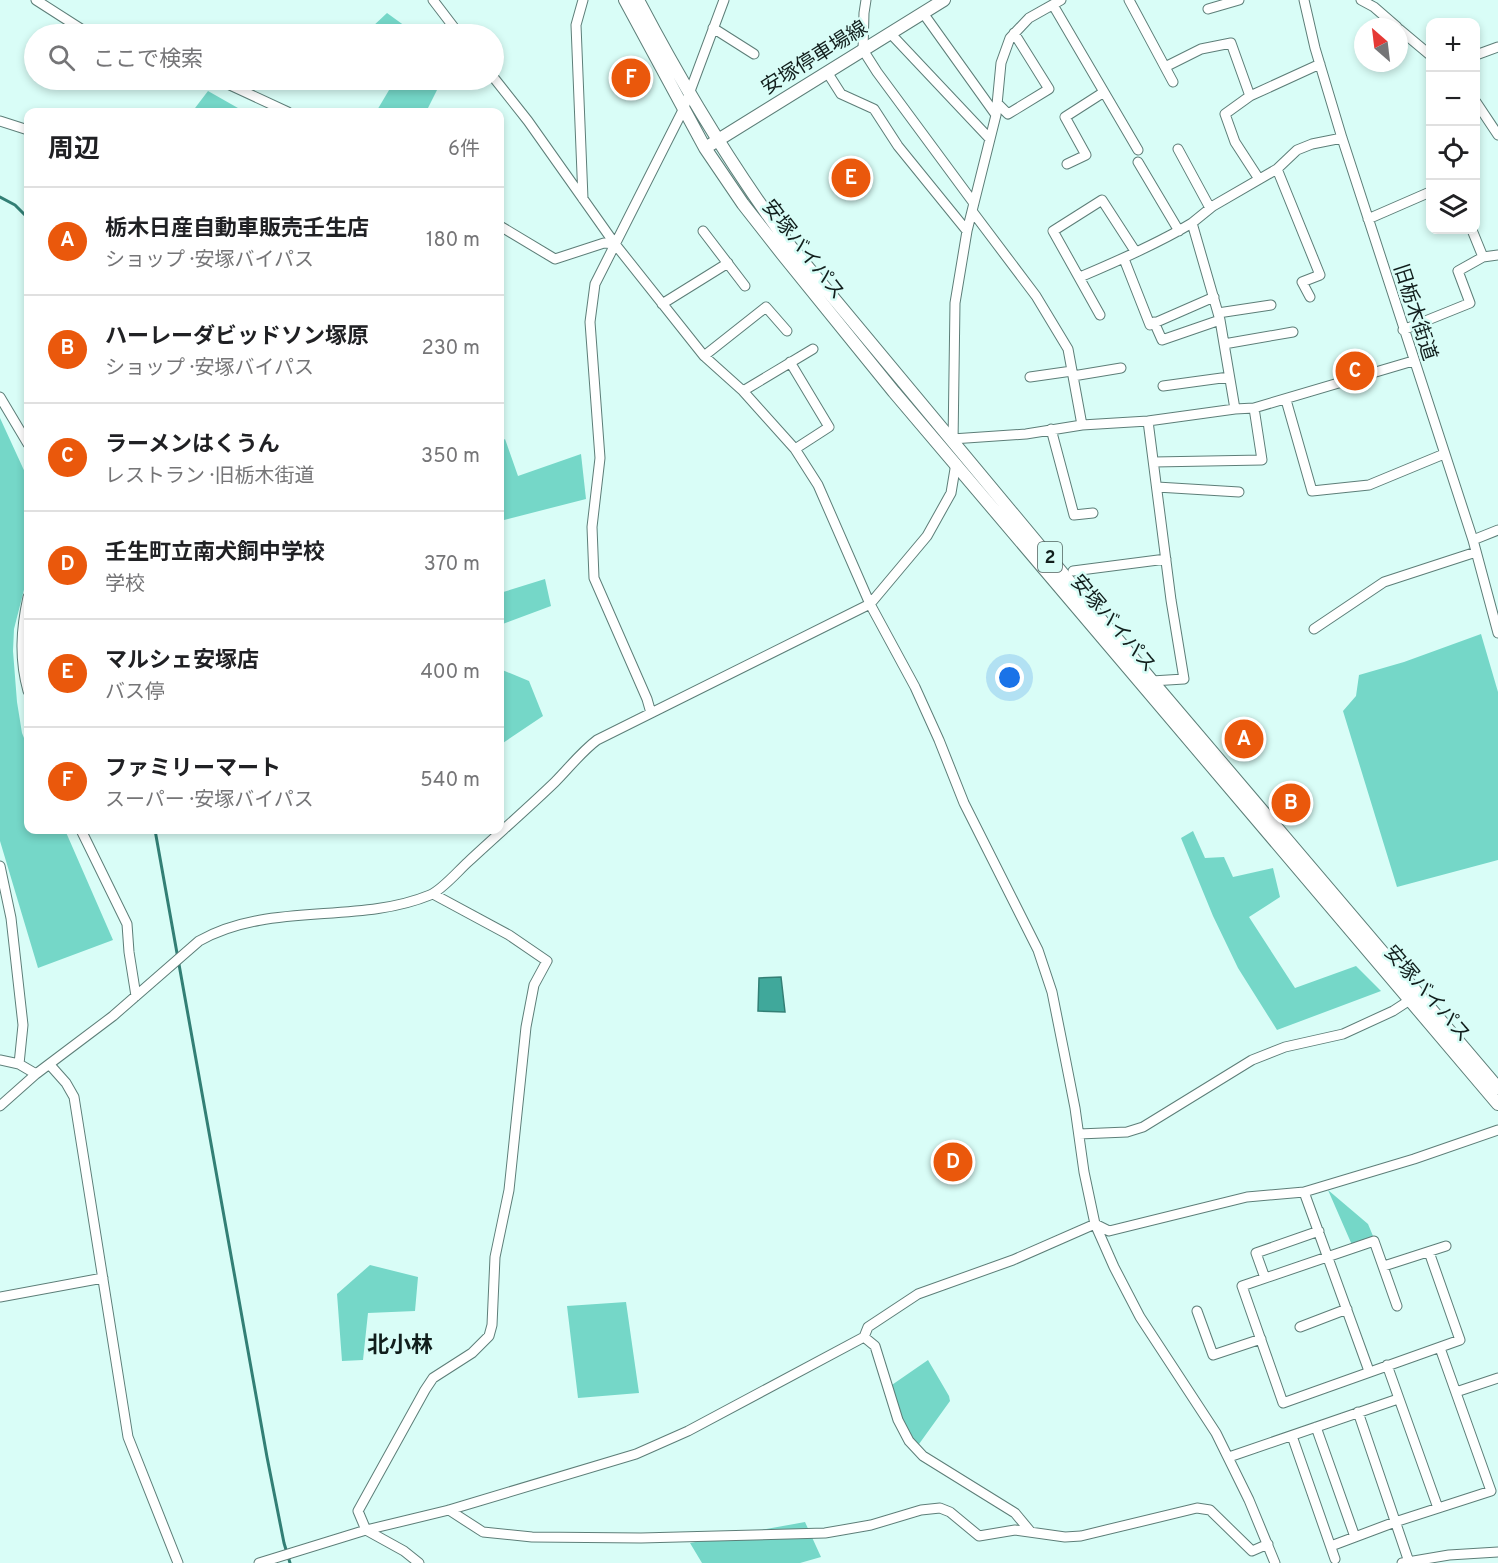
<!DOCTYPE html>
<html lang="ja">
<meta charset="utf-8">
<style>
body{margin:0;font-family:Overpass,"Noto Sans JP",sans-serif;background:#f6f6f6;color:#202124}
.controls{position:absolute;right:18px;top:18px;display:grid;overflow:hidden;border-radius:12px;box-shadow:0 3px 9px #0003}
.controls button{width:54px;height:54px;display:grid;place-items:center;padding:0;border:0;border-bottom:2px solid #e0e0e0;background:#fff;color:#202124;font:30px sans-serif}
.compass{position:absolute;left:1354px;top:18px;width:54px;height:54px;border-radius:50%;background:#fff;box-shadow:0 3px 9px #0003;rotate:332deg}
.you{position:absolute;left:1010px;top:678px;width:21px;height:21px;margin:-15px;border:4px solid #fff;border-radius:50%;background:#1a73e8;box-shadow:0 0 0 9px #1a73e833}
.badge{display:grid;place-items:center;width:39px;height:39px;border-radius:50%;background:#ea580c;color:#fff;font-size:20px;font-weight:700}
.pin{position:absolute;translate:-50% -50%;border:3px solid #fff;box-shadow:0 2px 6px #0006}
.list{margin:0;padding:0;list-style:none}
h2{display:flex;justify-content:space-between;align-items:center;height:78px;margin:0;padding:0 24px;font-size:26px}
h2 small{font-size:20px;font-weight:400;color:#757577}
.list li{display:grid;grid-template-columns:39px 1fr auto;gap:18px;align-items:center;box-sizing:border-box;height:108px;padding:0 24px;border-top:2px solid #e0e0e0}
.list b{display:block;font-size:22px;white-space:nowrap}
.list p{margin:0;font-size:20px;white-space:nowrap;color:#757577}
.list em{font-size:20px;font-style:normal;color:#757577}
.icon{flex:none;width:33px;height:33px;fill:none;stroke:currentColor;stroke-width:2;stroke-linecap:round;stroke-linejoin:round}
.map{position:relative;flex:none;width:1498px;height:1563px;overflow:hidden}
.search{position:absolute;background:#fff;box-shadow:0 3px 9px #0003;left:24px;top:24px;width:480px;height:66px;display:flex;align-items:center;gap:15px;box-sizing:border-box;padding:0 21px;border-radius:33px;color:#757577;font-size:22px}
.panel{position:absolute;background:#fff;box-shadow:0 3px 9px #0003;left:24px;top:108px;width:480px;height:726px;border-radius:12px}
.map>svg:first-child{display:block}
</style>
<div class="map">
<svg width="1498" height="1563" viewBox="0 0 1498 1563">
<rect width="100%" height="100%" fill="#d9fdf7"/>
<path fill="#75d7c8" d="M 387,13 L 416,34 L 375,34 L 371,28 Z
M 395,80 L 442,80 L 426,112 L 376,112 Z
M 208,91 L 245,112 L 192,112 Z
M 0,418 L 28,479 L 28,574 L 14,629 L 13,651 L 17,702 L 22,733 L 28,748 L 28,830 L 65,830 L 113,940 L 38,968 L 0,841 Z
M 505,439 L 518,476 L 581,454 L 586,499 L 500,521 L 500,442 Z
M 545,579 L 551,606 L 500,625 L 500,593 Z
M 1481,634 L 1498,692 L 1498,860 L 1397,887 L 1343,711 L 1356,696 L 1359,675 L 1404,662 Z
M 500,669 L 529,681 L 543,716 L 500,745 Z
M 1193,831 L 1205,858 L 1224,857 L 1233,877 L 1273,868 L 1280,897 L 1249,917 L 1295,988 L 1356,966 L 1381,991 L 1277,1030 L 1238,968 L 1213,916 L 1181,838 Z
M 1328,1190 L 1368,1224 L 1373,1236 L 1352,1245 Z
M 370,1265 L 418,1277 L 415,1311 L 368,1313 L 363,1360 L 342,1361 L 337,1294 Z
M 626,1302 L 639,1393 L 578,1398 L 567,1306 Z
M 928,1360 L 949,1396 L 950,1401 L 914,1451 L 886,1389 Z
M 805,1522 L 821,1557 L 800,1563 L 702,1563 L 690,1543 Z"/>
<path fill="#40a89b" stroke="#327f75" stroke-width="1.5" d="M 781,977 L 785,1012 L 758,1011 L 759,978 Z"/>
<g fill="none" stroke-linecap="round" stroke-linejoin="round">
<path stroke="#327f75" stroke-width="3" d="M 0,197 L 15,205 L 28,218
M 155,830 L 267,1457 L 284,1543 L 290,1563"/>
<g stroke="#5d7e78" stroke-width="11">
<path id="minor" d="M 36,0 L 89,34
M 433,0 L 459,34
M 583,0 L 576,25 L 583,199
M 866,0 L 864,13 L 863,50 L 877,72 L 973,202
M 1129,0 L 1173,82
M 1304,0 L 1315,48 L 1342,138 L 1473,540 L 1498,633
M 1361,0 L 1374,7 L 1397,27
M 1053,5 L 1138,150
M 1208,9 L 1239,0
M 923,13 L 996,115
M 713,28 L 754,54
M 1399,29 L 1430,55
M 890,33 L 989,138
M 1476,55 L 1498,47
M 1165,67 L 1201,49 L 1231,43 L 1250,96
M 827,72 L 841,94 L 874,109 L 898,146 L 967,231 L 996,115 L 1001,63 L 1010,38 L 1029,18 L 1061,0
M 494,78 L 528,121 L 615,244 L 704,356 L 743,391 L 795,449 L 818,485 L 870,604 L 915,687 L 939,740 L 964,803 L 1038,950 L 1052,992 L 1064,1052 L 1075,1108 L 1084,1172 L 1095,1224 L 1114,1267 L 1140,1317 L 1216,1433 L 1249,1500 L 1275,1563
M 219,80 L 288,112
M 1476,102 L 1498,135
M 998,104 L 1008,114 L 1049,89 L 1014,33
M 0,121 L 28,130
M 1178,149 L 1210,208
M 1138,162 L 1179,231
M 1067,164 L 1086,155 L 1065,117 L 1104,92
M 1277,169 L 1320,275 L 1302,282 L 1310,297
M 1259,179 L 1235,142 L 1225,114 L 1250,96 L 1320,64
M 972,211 L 1036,296 L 1068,349 L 1082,425
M 1368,219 L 1430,192
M 500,226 L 555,259 L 604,243 L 615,244
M 1472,230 L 1483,257 L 1498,255
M 703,231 L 745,286
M 1124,259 L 1150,325 L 1214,297
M 1080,277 C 1118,261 1157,244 1192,223
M 662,304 L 728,263
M 1218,313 L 1271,305
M 1100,315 L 1053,231 L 1102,200 L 1135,251
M 1154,322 L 1162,340 L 1220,320
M 1403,330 L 1470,303 L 1458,271 L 1483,257
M 1224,344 L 1293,332
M 704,356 L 766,307 L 787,331
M 790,362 L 829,427 L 795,449
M 1073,376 L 1121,368
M 1030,377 L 1072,371
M 1163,386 L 1229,377
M 743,391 L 813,349
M 0,397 L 28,444
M 1286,400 L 1312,491 L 1369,485 L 1444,454
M 1235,409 L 1220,320 L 1192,223 L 1213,206 L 1277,169 L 1297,150 L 1312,144 L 1342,138
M 1148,421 L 1171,600 L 1184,679 L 1152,681
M 1051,429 L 1074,515 L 1093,513
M 952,439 L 1026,434 L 1082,425 L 1148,421 L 1235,409 L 1254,408 L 1413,361
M 953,443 L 955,303 L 967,231
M 1154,462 L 1262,460 L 1254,408
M 1157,487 L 1239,492
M 1473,540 L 1498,530
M 1073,571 L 1166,559
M 28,597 C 21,629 19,659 28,691
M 1314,629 L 1384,582 L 1476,552
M 651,713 L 647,699 L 594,578 L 592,527 L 600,458 L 590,322 L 595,284 L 683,110 L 724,0
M 81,830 L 127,924 L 129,952 L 136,996
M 0,866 L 11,918 L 23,1025 L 19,1064
M 0,1060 L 19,1064 L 36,1074
M 50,1065 L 66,1083 L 74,1097 L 128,1437 L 178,1563
M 0,1106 L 36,1074 L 113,1016 L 199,941 C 270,901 357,925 430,895 C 442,890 458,871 468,862 C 497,835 527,809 555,782 C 569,768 581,752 597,740 L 870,604 L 927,536 L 951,493 L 956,463
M 1079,1134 L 1127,1132 L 1143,1127 L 1252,1060 L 1285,1047 L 1343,1034 L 1393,1011 L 1413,998
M 1304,1192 L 1369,1371
M 1384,1266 L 1446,1246
M 1265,1278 L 1256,1253 L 1319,1231
M 0,1297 L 103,1278
M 1397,1306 L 1374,1241 L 1242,1286 L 1283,1403 L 1460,1340 L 1429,1252
M 1197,1311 L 1213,1355 L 1261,1339
M 1300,1327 L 1347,1309
M 864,1337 L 875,1346 L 898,1420 L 909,1441 L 923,1456 L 1015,1513 L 1030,1531
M 1387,1365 L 1438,1508
M 1456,1392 L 1498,1378
M 1358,1412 L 1409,1562
M 1316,1427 L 1355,1537
M 1292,1436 L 1335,1559
M 1229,1457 L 1398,1399
M 449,1510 L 483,1532 L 532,1537 L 641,1538 L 825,1533 L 871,1525 L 921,1510 L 940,1508 L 950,1512 L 979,1536 L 1015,1530 L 1065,1537 L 1081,1536 L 1197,1508 L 1210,1510 L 1252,1551 L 1268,1544
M 1331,1546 L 1395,1522 L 1491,1491 L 1440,1348
M 259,1563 L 366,1530 L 449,1510 L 636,1454 L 688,1431 L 864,1337 L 868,1327 L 918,1294 L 1013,1260 L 1095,1224 L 1109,1231 L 1247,1197 L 1304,1192 L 1414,1159 L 1498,1130
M 419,1563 L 404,1551 L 366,1530 L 358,1511 L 425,1390 L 433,1378 L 472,1353 L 489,1336 L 492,1325 L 495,1257 L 509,1190 L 526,1027 L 534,985 L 547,961 L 509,935 L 433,894
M 1402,1563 L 1449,1555 L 1498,1552"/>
</g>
<g stroke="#5d7e78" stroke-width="14">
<path id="major" d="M 625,0 L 705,148 L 743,204 L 783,255 L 894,392 L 1498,1104
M 638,0 C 683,86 733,169 791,247 L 1152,681 L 1498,1088
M 710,145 L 944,0"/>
</g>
<use href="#minor" stroke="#fff" stroke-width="9"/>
<use href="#major" stroke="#fff" stroke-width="12"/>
</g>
<g text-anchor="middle" stroke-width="5" stroke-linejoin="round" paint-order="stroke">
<rect fill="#d9fdf7" stroke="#4d615e" stroke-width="1.5" x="1038" y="542" width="24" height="30" rx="4.5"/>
<g font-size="18" font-weight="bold" fill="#111e1c">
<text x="1050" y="563">2</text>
</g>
<g font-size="20" fill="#111e1c" stroke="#d9fdf7">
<text transform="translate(814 57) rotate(-32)" y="7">安塚停車場線</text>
<text transform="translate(804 249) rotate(52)" y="7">安塚バイパス</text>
<text transform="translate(1416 312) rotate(72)" y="7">旧栃木街道</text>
<text transform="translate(1114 623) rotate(50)" y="7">安塚バイパス</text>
<text transform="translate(1428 993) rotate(49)" y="7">安塚バイパス</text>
</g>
<g font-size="22" font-weight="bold" fill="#111e1c" stroke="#d9fdf7">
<text x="400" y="1352">北小林</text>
</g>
</g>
</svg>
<div class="controls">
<button>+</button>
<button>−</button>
<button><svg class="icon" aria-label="locate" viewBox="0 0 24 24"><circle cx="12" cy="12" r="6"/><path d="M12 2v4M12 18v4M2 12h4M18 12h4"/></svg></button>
<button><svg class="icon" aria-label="layers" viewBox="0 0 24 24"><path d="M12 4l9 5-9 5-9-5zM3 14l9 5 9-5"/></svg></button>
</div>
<svg class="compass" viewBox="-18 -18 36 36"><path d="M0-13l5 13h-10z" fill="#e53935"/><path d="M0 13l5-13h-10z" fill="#757577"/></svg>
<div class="you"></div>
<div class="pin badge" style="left:1244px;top:739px">A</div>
<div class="pin badge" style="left:1291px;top:803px">B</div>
<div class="pin badge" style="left:1355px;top:371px">C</div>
<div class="pin badge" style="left:953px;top:1162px">D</div>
<div class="pin badge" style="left:851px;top:178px">E</div>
<div class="pin badge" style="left:631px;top:78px">F</div>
<div class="search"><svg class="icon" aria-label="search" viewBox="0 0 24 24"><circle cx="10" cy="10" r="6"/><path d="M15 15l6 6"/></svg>ここで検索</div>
<section class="panel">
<h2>周辺<small>6件</small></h2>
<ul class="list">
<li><span class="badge">A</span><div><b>栃木日産自動車販売壬生店</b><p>ショップ · 安塚バイパス</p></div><em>180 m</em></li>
<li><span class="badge">B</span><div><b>ハーレーダビッドソン塚原</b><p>ショップ · 安塚バイパス</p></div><em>230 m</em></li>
<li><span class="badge">C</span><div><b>ラーメンはくうん</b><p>レストラン · 旧栃木街道</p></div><em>350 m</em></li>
<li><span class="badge">D</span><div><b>壬生町立南犬飼中学校</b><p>学校</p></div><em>370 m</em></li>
<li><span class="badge">E</span><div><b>マルシェ安塚店</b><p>バス停</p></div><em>400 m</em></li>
<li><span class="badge">F</span><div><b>ファミリーマート</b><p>スーパー · 安塚バイパス</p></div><em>540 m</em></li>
</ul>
</section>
</div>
